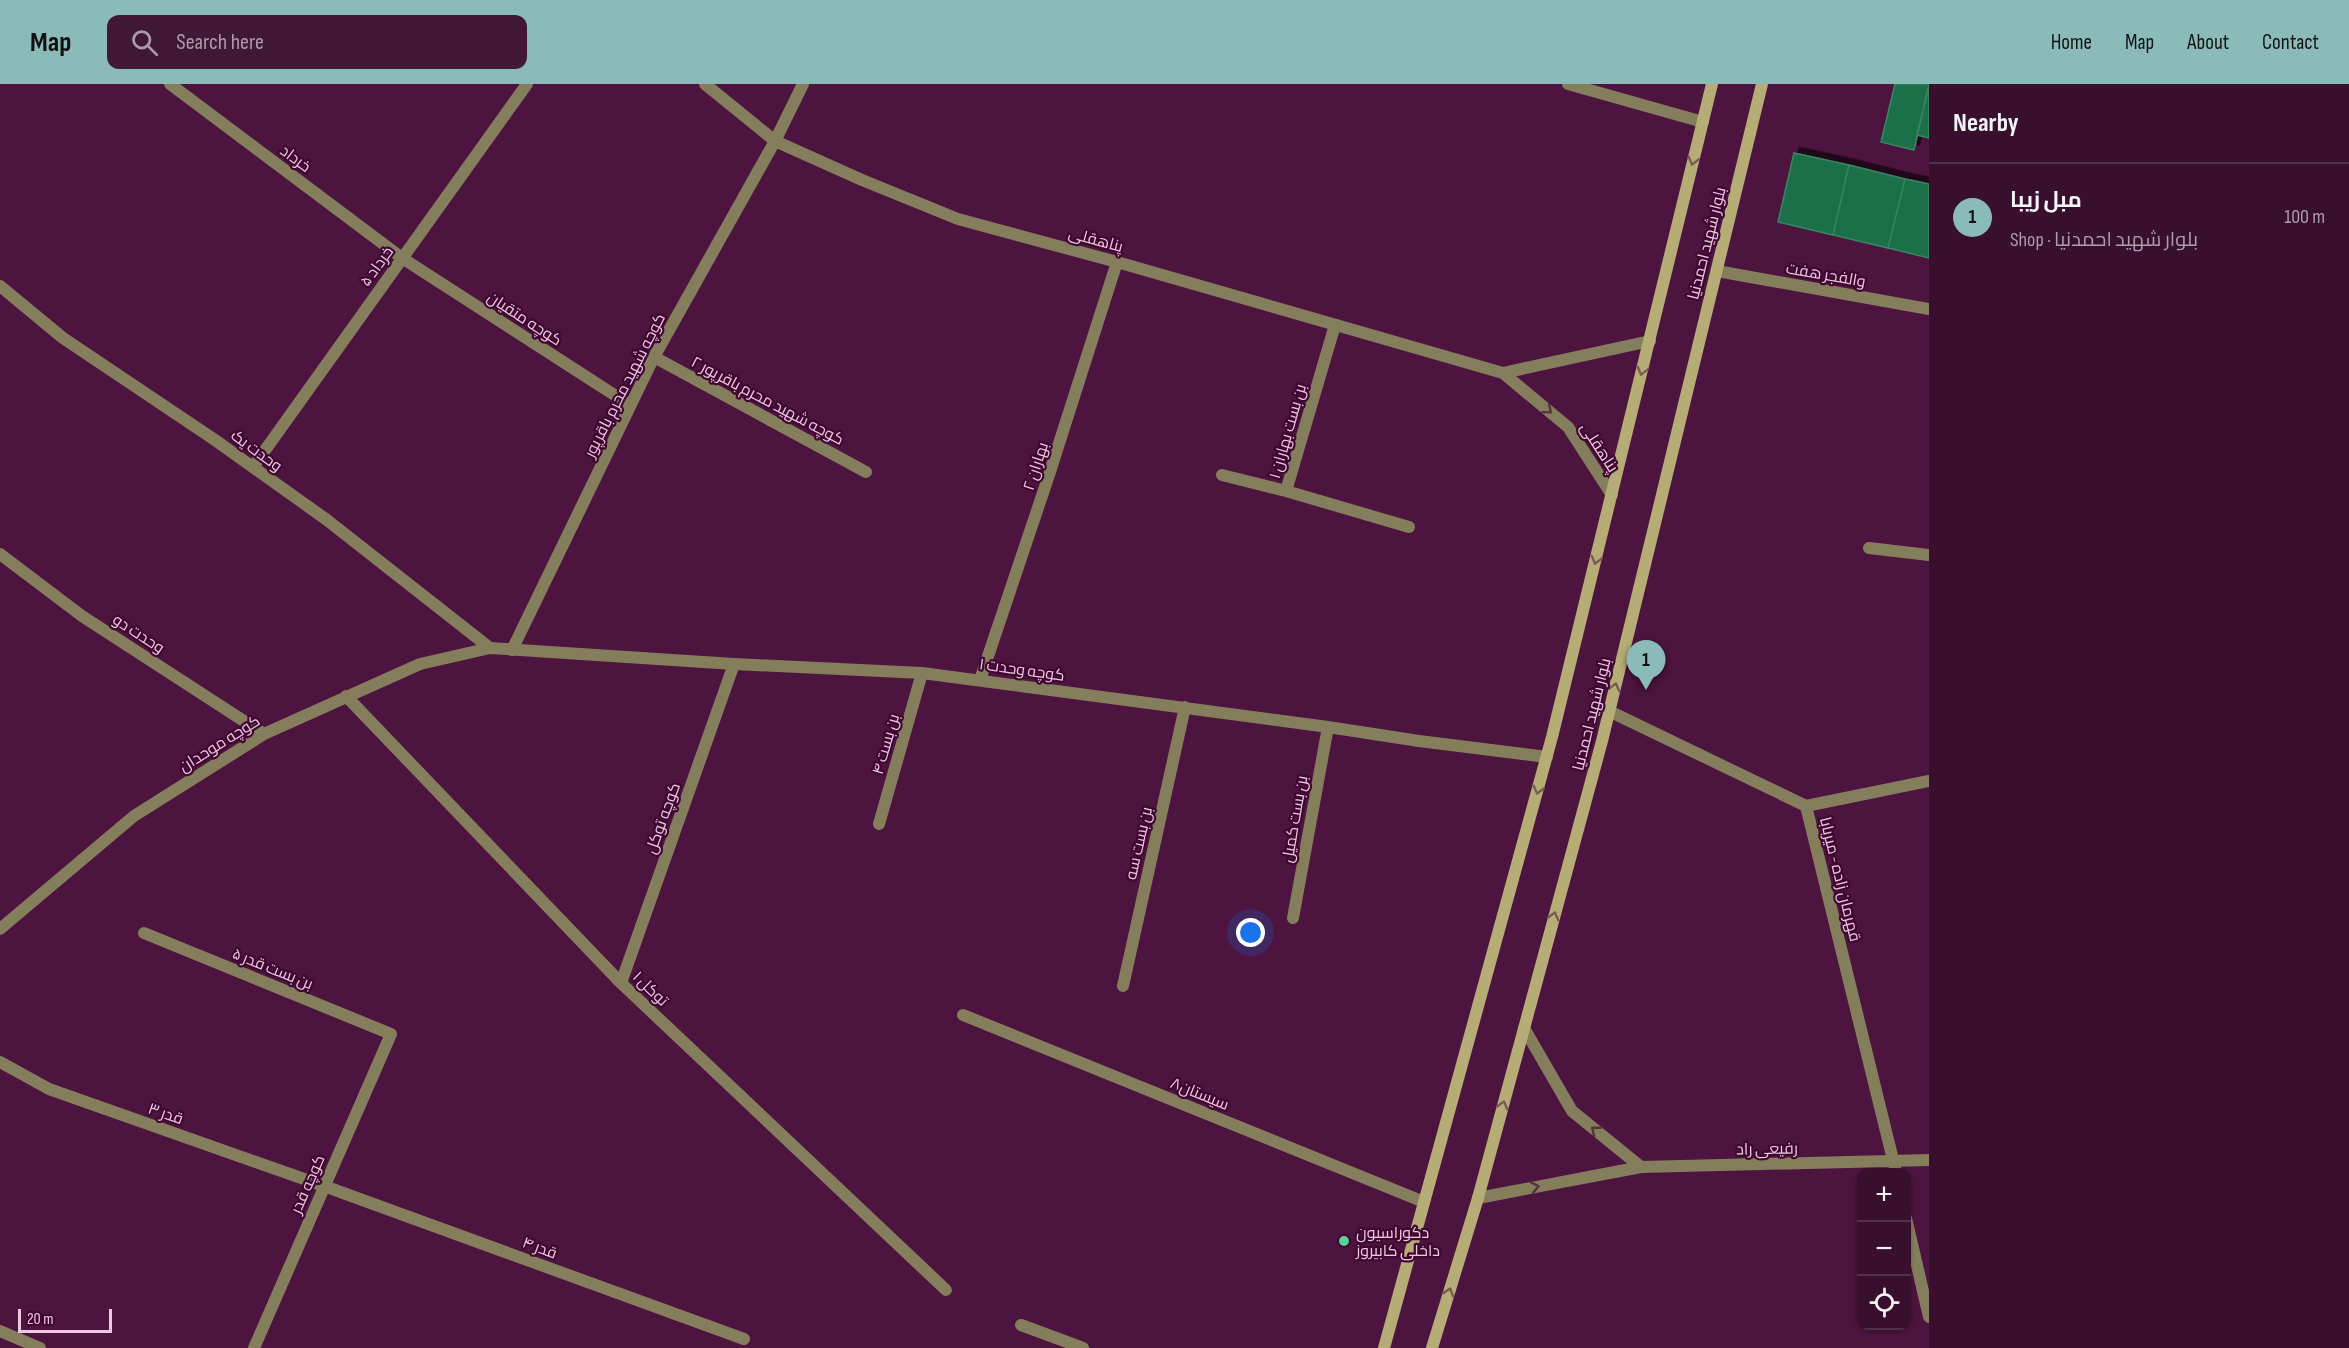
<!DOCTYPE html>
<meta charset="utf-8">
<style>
body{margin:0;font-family:"Sofia Sans Condensed",Cairo,sans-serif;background:#401836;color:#f1f3f6}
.controls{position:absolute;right:18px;bottom:18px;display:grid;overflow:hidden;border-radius:12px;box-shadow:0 2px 4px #0004}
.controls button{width:54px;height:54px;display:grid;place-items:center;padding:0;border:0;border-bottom:2px solid #532f4a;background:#390f2e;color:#f1f3f6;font:30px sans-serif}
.scale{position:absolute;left:18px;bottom:15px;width:94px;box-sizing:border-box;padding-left:6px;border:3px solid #edc9e0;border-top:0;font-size:16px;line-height:21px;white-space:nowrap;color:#edc9e0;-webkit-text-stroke:4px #400733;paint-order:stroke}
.you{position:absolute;left:1251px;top:849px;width:21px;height:21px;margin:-15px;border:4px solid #fff;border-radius:50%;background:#1a73e8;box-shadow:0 0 0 9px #1a73e833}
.badge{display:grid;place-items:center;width:39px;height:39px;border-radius:50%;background:#8bbbb9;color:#111;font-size:20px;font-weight:700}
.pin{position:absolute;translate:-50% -50px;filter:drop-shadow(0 2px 3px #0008)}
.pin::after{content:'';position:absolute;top:32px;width:21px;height:18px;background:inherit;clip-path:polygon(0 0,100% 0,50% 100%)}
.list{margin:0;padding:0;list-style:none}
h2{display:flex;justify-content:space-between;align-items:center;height:78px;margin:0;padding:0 24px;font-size:26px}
h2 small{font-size:20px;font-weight:400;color:#ab9caa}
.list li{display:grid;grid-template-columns:39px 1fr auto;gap:18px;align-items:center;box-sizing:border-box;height:108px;padding:0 24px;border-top:2px solid #532f4a}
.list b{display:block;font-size:22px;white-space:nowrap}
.list p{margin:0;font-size:20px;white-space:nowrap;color:#ab9caa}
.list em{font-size:20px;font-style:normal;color:#ab9caa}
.icon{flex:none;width:33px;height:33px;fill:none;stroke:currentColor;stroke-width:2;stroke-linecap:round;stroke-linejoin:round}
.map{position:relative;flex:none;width:1929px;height:1264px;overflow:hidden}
header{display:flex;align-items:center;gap:36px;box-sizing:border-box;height:84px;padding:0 30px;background:#8bbbb9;color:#111}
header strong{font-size:28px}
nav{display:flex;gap:33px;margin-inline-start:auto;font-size:21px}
.search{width:420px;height:54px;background:#401836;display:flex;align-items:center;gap:15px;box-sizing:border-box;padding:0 21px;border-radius:12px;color:#ab9caa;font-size:22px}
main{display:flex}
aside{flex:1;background:#390f2e}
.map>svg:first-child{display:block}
</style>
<header>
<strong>Map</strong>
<div class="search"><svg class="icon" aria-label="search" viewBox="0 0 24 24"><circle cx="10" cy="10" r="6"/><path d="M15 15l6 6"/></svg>Search here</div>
<nav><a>Home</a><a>Map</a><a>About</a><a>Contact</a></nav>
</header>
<main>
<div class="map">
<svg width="1929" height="1264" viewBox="0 0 1929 1264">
<defs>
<filter id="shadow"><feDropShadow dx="5.5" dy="-5.5" stdDeviation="0" flood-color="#0009"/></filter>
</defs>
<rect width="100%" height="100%" fill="#4c143e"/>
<path fill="#1b6f49" stroke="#388760" stroke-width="1.5" filter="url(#shadow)" d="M 1895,0 L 1929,0 L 1914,66 L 1881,58 Z
M 1929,2 L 1929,54 L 1917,51 Z
M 1794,69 L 1849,81 L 1833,151 L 1778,138 Z
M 1849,81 L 1905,95 L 1888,164 L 1833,151 Z
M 1905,95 L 1929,100 L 1929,174 L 1888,164 Z"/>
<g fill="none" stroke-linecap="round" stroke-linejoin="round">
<path stroke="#857e5c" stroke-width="12" d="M 170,0 L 402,174 L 630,321
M 1568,0 L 1703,38
M 1717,187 L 1929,225
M 0,202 L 63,254 L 215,356 L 327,436 L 490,564
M 1335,241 L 1286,407 L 1409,443
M 654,273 L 866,388
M 253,383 L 527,0
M 1222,391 L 1286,407
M 1869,464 L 1929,471
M 0,470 L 82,532 L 264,650
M 512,566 L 654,273 L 775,57 L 803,0
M 980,596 L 1048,394 L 1117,178
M 346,612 L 621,899 L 946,1206
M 1609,627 L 1806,722 L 1896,1088
M 1806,722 L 1929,697
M 879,740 L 922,589
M 1293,834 L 1328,643
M 0,845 L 134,732 L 264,650 L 420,580 L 490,564 L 734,580 L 922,589 L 1328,643 L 1419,657 L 1547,673
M 144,849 L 391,950 L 254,1264
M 621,899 L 734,580
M 1123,902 L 1185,623
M 963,931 L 1424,1118
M 1524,944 L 1572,1027 L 1641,1083
M 0,978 L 49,1005 L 324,1102 L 744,1255
M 1478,1114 L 1641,1083 L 1929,1076
M 1906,1134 L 1929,1233
M 1021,1241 L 1083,1264
M 0,1247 L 40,1264"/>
<path stroke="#857e5c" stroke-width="12" d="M 705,0 L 775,57 L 862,96 L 958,135 L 1117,178 L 1503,289 L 1568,343 L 1612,411
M 1503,289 L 1650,257"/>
<path stroke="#b6ac75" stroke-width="12" d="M 1384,1264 L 1552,653 L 1712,0
M 1432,1264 L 1478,1114 L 1602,657 L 1762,0"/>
</g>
<defs><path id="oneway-chevron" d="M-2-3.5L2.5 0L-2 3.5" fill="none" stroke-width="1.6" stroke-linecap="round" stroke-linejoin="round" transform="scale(1.5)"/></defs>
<g stroke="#7b5a54">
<use href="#oneway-chevron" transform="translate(1693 77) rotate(104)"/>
<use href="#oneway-chevron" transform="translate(1642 287) rotate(104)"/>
<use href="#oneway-chevron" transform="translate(1596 476) rotate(104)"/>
<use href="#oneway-chevron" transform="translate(1615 603) rotate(-76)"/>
<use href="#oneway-chevron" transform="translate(1538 706) rotate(105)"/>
<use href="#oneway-chevron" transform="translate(1554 832) rotate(-75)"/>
<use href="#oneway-chevron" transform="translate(1503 1021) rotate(-75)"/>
<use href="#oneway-chevron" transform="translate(1449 1208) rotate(-73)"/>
</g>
<g stroke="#583141">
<use href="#oneway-chevron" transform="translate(1548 326) rotate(40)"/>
<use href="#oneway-chevron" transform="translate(1595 1046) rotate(-141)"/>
<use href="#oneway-chevron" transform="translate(1535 1103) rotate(-11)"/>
</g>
<circle fill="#54d395" stroke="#400733" stroke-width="2" cx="1344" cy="1157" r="6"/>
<g text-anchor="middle" stroke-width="4.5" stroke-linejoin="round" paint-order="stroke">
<g font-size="16" fill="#edc9e0" stroke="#400733">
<text transform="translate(296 74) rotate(37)" y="6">خرداد</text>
<text transform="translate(1096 155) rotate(15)" y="6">پناهقلی</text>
<text transform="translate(1706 159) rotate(-76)" y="6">بلوار شهید احمدنیا</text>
<text transform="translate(376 182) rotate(-54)" y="6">خرداد ۵</text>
<text transform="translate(1826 190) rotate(10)" y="6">والفجر هفت</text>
<text transform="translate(525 234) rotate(33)" y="6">کوچه متقیان</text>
<text transform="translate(624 301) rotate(-63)" y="6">کوچه شهید محرم باقرپور</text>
<text transform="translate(768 316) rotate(28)" y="6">کوچه شهید محرم باقرپور ۲</text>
<text transform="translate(1287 347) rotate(-74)" y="6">بن بست بهاران ۱</text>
<text transform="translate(1600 363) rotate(57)" y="6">پناهقلی</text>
<text transform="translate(257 366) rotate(36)" y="6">وحدت یک</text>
<text transform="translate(1035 382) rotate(-72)" y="6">بهاران ۲</text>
<text transform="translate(139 549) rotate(33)" y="6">وحدت دو</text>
<text transform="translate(1022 585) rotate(8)" y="6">کوچه وحدت ۱</text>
<text transform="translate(1591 630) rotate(-76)" y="6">بلوار شهید احمدنیا</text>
<text transform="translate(219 659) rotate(-32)" y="6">کوچه موحدان</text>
<text transform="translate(885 660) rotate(-74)" y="6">بن بست ۴</text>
<text transform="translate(662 734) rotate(-70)" y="6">کوچه توکل</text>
<text transform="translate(1294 735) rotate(-80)" y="6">بن بست کمیل</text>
<text transform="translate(1138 759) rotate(-77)" y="6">بن بست سه</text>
<text transform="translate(1841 795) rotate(76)" y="6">قهرمان زاده - میربابا</text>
<text transform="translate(273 884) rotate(22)" y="6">بن بست قدر ۵</text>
<text transform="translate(651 904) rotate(44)" y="6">توکل ۱</text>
<text transform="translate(1200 1009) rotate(22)" y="6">سیستان۸</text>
<text transform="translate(166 1029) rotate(19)" y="6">قدر ۳</text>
<text transform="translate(1767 1064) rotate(-1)" y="6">رفیعی راد</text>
<text transform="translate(307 1100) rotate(-66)" y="6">کوچه قدر</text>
<text transform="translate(540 1163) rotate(20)" y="6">قدر ۴</text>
</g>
<g font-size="16" fill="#edc9e0" stroke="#400733" text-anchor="start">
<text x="1356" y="1154">دکوراسیون<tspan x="1356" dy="18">داخلی کابیروز</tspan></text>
</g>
</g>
</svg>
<div class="controls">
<button>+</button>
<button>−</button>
<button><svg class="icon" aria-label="locate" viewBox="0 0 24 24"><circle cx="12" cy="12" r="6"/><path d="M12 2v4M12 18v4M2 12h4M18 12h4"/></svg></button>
</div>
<div class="scale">20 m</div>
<div class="you"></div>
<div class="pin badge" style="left:1646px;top:606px">1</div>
</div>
<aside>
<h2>Nearby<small></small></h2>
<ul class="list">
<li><span class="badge">1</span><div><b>مبل زیبا</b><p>Shop · بلوار شهید احمدنیا</p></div><em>100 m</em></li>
</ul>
</aside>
</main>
